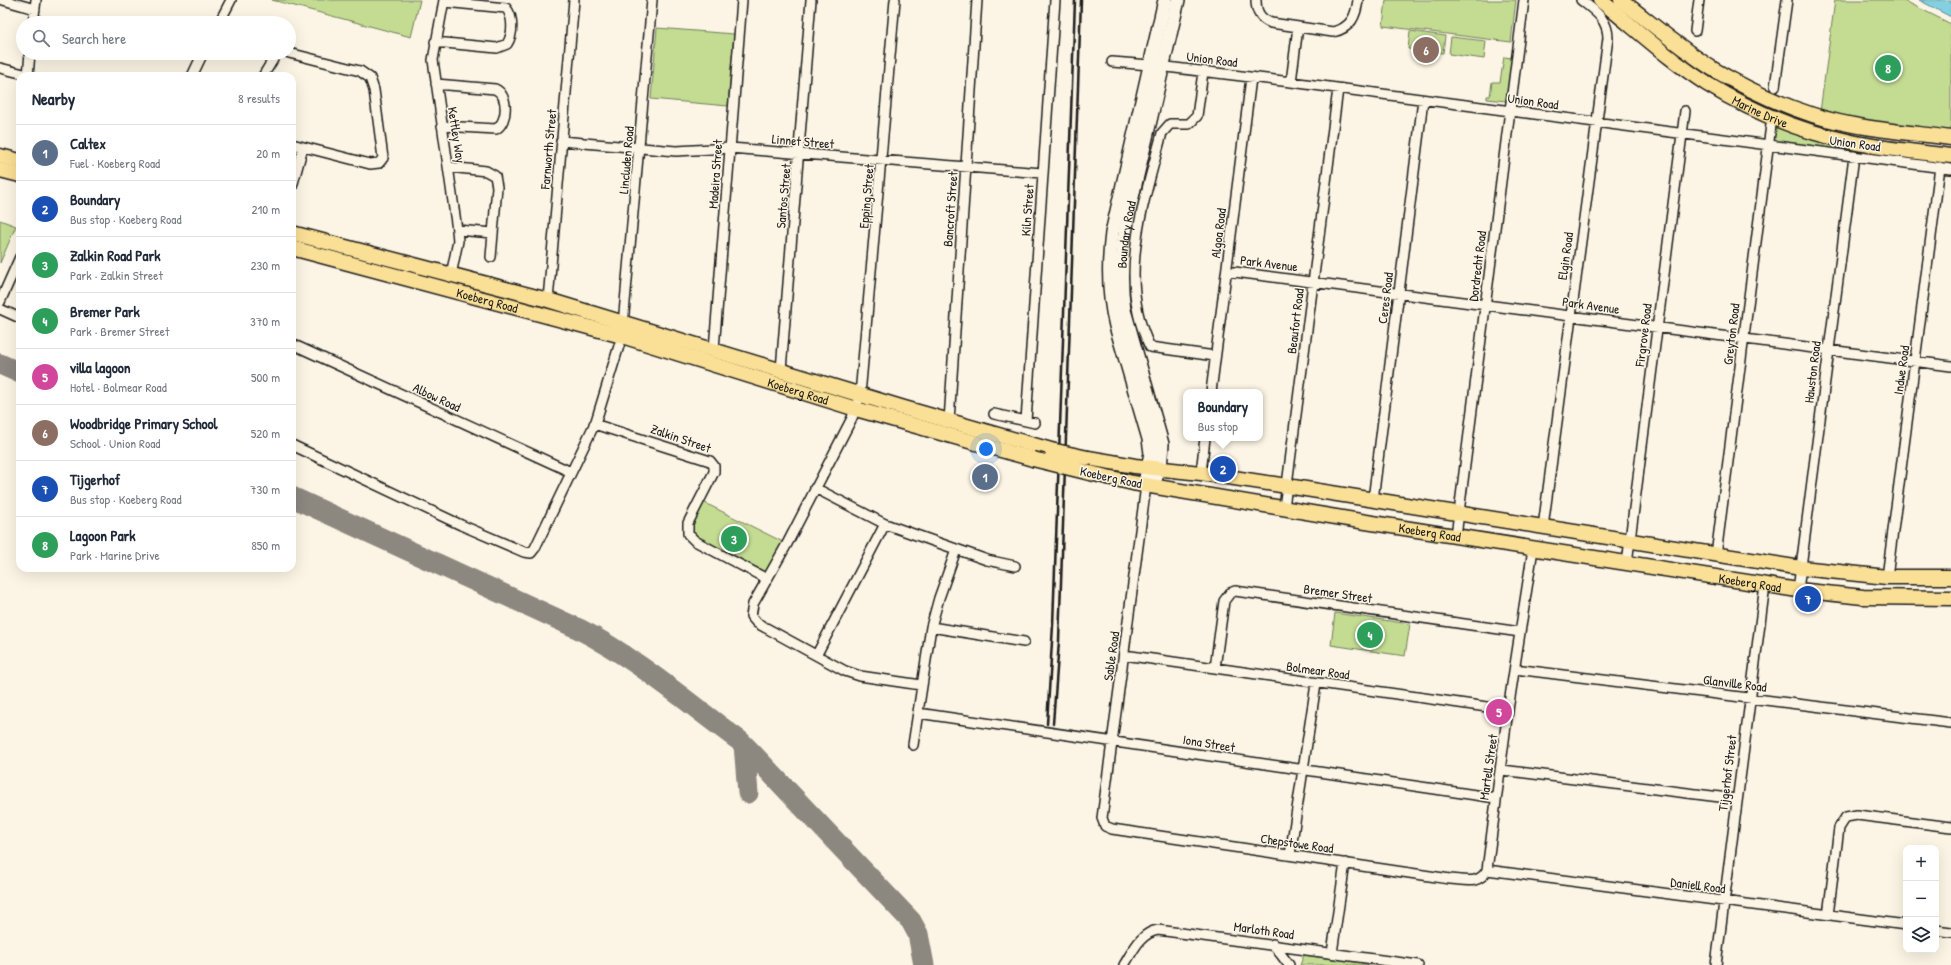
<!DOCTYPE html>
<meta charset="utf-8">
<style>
body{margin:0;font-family:"Patrick Hand",sans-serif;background:#f6f6f7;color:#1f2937}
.controls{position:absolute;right:12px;bottom:12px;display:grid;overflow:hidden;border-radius:8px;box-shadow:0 4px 16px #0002}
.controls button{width:36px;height:36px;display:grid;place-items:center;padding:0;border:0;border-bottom:1px solid #e0e1e3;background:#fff;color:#1f2937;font:20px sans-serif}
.you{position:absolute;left:986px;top:449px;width:14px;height:14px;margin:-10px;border:3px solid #fff;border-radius:50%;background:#1a73e8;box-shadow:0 0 0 6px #1a73e833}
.badge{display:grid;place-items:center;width:26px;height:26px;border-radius:50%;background:#ea580c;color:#fff;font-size:13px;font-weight:700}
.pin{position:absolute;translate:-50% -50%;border:2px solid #fff;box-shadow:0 1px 4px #0006}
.popup{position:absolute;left:1183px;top:389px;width:80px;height:52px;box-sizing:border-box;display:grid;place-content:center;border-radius:8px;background:#fff;filter:drop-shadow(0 1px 3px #0005);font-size:13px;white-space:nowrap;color:#747a83}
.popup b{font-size:15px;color:#1f2937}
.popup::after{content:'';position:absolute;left:50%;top:100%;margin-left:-8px;border:8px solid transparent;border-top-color:#fff}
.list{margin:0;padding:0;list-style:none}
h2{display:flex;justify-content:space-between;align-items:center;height:52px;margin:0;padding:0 16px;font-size:17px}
h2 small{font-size:13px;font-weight:400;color:#747a83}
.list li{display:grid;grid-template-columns:26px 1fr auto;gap:12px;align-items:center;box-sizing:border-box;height:56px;padding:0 16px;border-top:1px solid #e0e1e3}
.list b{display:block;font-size:15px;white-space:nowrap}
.list p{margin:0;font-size:13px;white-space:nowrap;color:#747a83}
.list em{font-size:13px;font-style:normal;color:#747a83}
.icon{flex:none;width:22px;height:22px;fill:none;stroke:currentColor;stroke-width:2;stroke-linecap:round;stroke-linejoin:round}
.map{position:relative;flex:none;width:1951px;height:965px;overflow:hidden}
.search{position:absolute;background:#fff;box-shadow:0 4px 16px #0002;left:16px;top:16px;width:280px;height:44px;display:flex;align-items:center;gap:10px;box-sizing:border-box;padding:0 14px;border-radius:22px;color:#747a83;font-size:15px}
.panel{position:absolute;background:#fff;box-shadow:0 4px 16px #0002;left:16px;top:72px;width:280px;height:500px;border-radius:12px}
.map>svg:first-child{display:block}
</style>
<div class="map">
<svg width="1951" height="965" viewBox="0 0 1951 965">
<rect width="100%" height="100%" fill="#fcf5e5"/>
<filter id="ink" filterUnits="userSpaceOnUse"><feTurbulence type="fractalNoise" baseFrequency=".025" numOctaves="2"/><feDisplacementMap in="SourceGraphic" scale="8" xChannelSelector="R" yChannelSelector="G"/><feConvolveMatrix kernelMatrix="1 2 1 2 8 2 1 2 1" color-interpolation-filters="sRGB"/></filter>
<g filter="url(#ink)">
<path fill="#c3dc92" stroke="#707c57" d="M 272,0 L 420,0 L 411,37 Z
M 1386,0 L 1516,0 L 1511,42 L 1383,26 Z
M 1835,0 L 1903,0 L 1951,24 L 1951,135 L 1820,112 Z
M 657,28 L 734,34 L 728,106 L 651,99 Z
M 1410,31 L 1445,36 L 1443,53 L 1408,49 Z
M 1451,37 L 1486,41 L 1484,59 L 1449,54 Z
M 1504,57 L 1512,58 L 1506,101 L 1487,99 L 1487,96 L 1490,96 L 1492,82 L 1500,82 Z
M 1772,117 L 1790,124 L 1951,156 L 1951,169 L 1767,144 Z
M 0,220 L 16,226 L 0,263 Z
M 701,501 L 787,544 L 766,579 L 693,542 L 688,529 Z
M 1335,613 L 1410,624 L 1405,656 L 1331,645 Z
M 1304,955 L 1377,965 L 1300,965 Z"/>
<path fill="#82d0e0" stroke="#598892" d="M 1919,0 L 1951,0 L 1951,17 Z"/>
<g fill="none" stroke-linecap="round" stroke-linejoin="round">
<path stroke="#8c8880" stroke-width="21" d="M 0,364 L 20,373
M 292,497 L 579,629 C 635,657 689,704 740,741 L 750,751 L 911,921 L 918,934 L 924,965
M 744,745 L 748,793"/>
<g stroke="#1c1c1c" stroke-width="12">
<path id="street" d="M 3,0 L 35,9
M 444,0 L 433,60 L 457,230 L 458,241 L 451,275
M 895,0 L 860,395 L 852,418 L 787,544 L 753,604 L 751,616 L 757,623 L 845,671 L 860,676 L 921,685
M 1256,0 C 1256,12 1260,19 1271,23 L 1333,32 C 1351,28 1356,16 1358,0
M 33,23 L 36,0
M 219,23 L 231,0
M 1695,31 L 1699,0
M 435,42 L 497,48 L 507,44 C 513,35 514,17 506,8 L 444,2
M 289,53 L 360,71 L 370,78 L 374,90 L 383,158 L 379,163 L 370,164 L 292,144
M 1112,62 L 1150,65 L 1291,82 L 1951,169
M 0,68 L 28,75
M 1203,72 L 1197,116 L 1189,124 L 1170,124 L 1162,133 C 1144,203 1116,279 1150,347 L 1215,356
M 28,76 L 30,53
M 192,76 L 203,53
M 263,76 L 277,53
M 1291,82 L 1298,27
M 436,84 L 495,89 C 509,95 508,122 496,129 L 442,126
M 1775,87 L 1787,0
M 561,141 L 676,151 L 730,148 L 1042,173
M 449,167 L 486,171 L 495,176 L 497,187 L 491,257
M 292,187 L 303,147
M 457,230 L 493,233
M 1227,271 L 1951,366
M 548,300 L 574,0
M 0,302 L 20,257
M 0,309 L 20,318
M 292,344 L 571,472
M 714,349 L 742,0
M 781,370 L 811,0
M 1211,392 L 1251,78
M 994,414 L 1035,423
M 949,421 L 977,0
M 1026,421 L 1055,0
M 594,424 L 710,461 L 714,466 L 714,472 L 688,523 L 688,534 L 695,541 L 767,579
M 292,445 L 461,525 L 524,552 L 531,553 L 535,548 L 596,421 L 622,336 L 652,0
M 1201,473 L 1205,438
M 1144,485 L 1145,493 L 1102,818 L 1105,826 L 1112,829 L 1450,879 C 1465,880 1479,885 1487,870 L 1508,710 L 1533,549
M 815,488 L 885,524 L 987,560 L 1015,566
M 1373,500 L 1423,100
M 1284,508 L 1338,89
M 1543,527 L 1608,38 C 1608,19 1595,11 1581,0
M 1456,536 L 1524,0
M 1716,555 L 1772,117
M 1627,563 L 1685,111
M 1887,577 L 1940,167
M 1798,590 L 1854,156
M 931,627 L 1024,642
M 817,654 L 885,524
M 1124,655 L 1508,710
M 1215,668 L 1224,601 L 1230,593 L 1235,591 L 1520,632
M 1515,669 L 1951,723
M 918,713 L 1496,798
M 913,745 L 931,627 L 939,598 L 956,550
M 1502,770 L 1736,799
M 1290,855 L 1316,684
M 1487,870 L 1906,925
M 1828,915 L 1839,828 L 1846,817 L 1857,815 L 1951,827
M 1936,930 L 1951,932
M 1273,944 L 1289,965
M 1332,953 L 1345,863
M 1124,965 C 1133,951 1140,933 1158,930 L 1418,965
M 1716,965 L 1765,585"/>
</g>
<g stroke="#1c1c1c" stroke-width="16">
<g id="secondary">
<path d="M 1146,478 L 1151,453 L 1149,439 L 1116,326 C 1108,294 1108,265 1112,233 L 1165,0"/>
<path id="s1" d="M 1152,486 L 1160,468 L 1162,444 L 1124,310 C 1115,253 1132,198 1145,142 C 1156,95 1167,47 1178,0"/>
</g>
</g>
<g stroke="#1c1c1c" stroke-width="17">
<g id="primary">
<path id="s2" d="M 1600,0 C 1635,28 1669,60 1707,84 C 1751,111 1802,132 1852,142 C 1885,149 1918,152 1951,156"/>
<path d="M 1621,0 C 1651,23 1681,49 1713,69 C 1745,88 1778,104 1813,115 C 1857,129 1905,132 1951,138"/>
<path d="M 0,156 L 20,161"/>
<path d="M 0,170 L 20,175"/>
<path d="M 292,233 L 548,300 L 904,408 L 1051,450"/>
<path id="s3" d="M 292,248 L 622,336 L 856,409 L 1033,459"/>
<path d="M 1088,458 L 1135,466 L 1201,473 L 1287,486 L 1801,568 L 1887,577 L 1951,577"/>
<path id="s4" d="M 1090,473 L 1133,483 L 1366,522 L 1798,590 L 1863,597 L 1951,598"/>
</g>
</g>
<use href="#street" stroke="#fcf5e5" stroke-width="9"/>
<use href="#secondary" stroke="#fcf5e5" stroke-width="13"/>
<use href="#primary" stroke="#fadf96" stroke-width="14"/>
<path stroke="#1c1c1c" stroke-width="2.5" d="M 1047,724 L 1053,625 L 1075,0
M 1053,724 L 1059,641 L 1081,0"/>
<g stroke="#1c1c1c" stroke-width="17" stroke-linecap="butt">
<path id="primary-bridge" d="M 1051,450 L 1088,458
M 1033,459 L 1090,473"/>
</g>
<use href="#primary-bridge" stroke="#fadf96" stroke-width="14"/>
</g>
</g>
<g text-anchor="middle" stroke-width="3" stroke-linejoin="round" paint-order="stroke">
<g font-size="13" fill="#1c1c1c" stroke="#fcf5e5">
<text transform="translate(1212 59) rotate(7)" y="5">Union Road</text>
<text transform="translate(1533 101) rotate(8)" y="5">Union Road</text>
<text dy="5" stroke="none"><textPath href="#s2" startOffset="196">Marine Drive</textPath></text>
<text transform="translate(457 135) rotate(81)" y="5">Kettley Way</text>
<text transform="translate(803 141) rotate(5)" y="5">Linnet Street</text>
<text transform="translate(1855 143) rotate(8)" y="5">Union Road</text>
<text transform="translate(548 149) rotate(-85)" y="5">Farnworth Street</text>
<text transform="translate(626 160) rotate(-85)" y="5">Lincluden Road</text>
<text transform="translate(715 174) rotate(-86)" y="5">Madeira Street</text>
<text transform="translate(783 196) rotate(-85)" y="5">Santos Street</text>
<text transform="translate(866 196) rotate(-85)" y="5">Epping Street</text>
<text transform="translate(950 209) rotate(-86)" y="5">Bancroft Street</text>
<text transform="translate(1027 210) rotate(-86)" y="5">Kiln Street</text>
<text transform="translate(1218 233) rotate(-83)" y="5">Algoa Road</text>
<text dy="5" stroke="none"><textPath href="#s1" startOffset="259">Boundary Road</textPath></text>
<text transform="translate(1565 256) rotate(-82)" y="5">Elgin Road</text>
<text transform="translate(1269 263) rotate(7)" y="5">Park Avenue</text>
<text transform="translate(1477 266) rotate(-83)" y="5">Dordrecht Road</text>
<text transform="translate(1385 298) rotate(-83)" y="5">Ceres Road</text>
<text dy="5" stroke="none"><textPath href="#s3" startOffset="202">Koeberg Road</textPath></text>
<text transform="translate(1591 305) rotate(8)" y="5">Park Avenue</text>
<text transform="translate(1295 321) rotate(-83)" y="5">Beaufort Road</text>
<text transform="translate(1731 334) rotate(-83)" y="5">Greyton Road</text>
<text transform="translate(1643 335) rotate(-83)" y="5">Firgrove Road</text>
<text transform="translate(1901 370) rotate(-82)" y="5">Indwe Road</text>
<text transform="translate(1812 372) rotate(-83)" y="5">Hawston Road</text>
<text dy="5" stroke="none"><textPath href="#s3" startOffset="526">Koeberg Road</textPath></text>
<text transform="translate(437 397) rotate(25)" y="5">Albow Road</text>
<text transform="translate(681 438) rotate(19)" y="5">Zalkin Street</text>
<text transform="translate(1111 477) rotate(12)" y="5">Koeberg Road</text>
<text dy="5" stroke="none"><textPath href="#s4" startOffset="345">Koeberg Road</textPath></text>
<text dy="5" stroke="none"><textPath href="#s4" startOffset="669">Koeberg Road</textPath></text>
<text transform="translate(1338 593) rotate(8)" y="5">Bremer Street</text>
<text transform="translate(1111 656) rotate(-82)" y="5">Sable Road</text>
<text transform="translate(1318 670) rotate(8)" y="5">Bolmear Road</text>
<text transform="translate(1735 683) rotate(7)" y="5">Glanville Road</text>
<text transform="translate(1209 743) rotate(9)" y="5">Iona Street</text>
<text transform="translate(1488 767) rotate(-82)" y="5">Martell Street</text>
<text transform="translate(1727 773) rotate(-83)" y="5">Tijgerhof Street</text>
<text transform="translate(1297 843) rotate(8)" y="5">Chepstowe Road</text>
<text transform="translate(1698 885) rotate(7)" y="5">Daniell Road</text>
<text transform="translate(1264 930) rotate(8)" y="5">Marloth Road</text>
</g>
</g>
</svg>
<div class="controls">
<button>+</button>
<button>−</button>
<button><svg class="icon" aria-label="layers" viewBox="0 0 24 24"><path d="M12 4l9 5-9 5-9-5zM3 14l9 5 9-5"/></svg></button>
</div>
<div class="you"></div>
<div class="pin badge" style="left:985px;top:477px;background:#5c6f8a">1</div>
<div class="pin badge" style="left:1223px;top:469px;background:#1a4fb4">2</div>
<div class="popup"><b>Boundary</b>Bus stop</div>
<div class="pin badge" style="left:734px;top:539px;background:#2e9e5b">3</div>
<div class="pin badge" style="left:1370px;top:635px;background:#2e9e5b">4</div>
<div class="pin badge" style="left:1499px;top:712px;background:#d1479c">5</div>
<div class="pin badge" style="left:1426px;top:50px;background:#8d6e63">6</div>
<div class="pin badge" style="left:1808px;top:599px;background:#1a4fb4">7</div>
<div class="pin badge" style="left:1888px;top:68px;background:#2e9e5b">8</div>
<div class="search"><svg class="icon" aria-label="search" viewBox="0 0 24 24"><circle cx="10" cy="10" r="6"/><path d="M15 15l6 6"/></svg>Search here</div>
<section class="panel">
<h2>Nearby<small>8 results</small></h2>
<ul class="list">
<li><span class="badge" style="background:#5c6f8a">1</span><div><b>Caltex</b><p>Fuel · Koeberg Road</p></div><em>20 m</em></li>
<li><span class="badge" style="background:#1a4fb4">2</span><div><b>Boundary</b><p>Bus stop · Koeberg Road</p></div><em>210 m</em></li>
<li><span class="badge" style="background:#2e9e5b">3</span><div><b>Zalkin Road Park</b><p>Park · Zalkin Street</p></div><em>230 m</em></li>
<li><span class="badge" style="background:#2e9e5b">4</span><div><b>Bremer Park</b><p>Park · Bremer Street</p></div><em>370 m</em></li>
<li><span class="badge" style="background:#d1479c">5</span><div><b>villa lagoon</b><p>Hotel · Bolmear Road</p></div><em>500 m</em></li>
<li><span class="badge" style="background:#8d6e63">6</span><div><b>Woodbridge Primary School</b><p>School · Union Road</p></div><em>520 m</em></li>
<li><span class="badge" style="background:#1a4fb4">7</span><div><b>Tijgerhof</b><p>Bus stop · Koeberg Road</p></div><em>730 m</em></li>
<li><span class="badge" style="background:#2e9e5b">8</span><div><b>Lagoon Park</b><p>Park · Marine Drive</p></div><em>850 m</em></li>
</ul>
</section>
</div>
